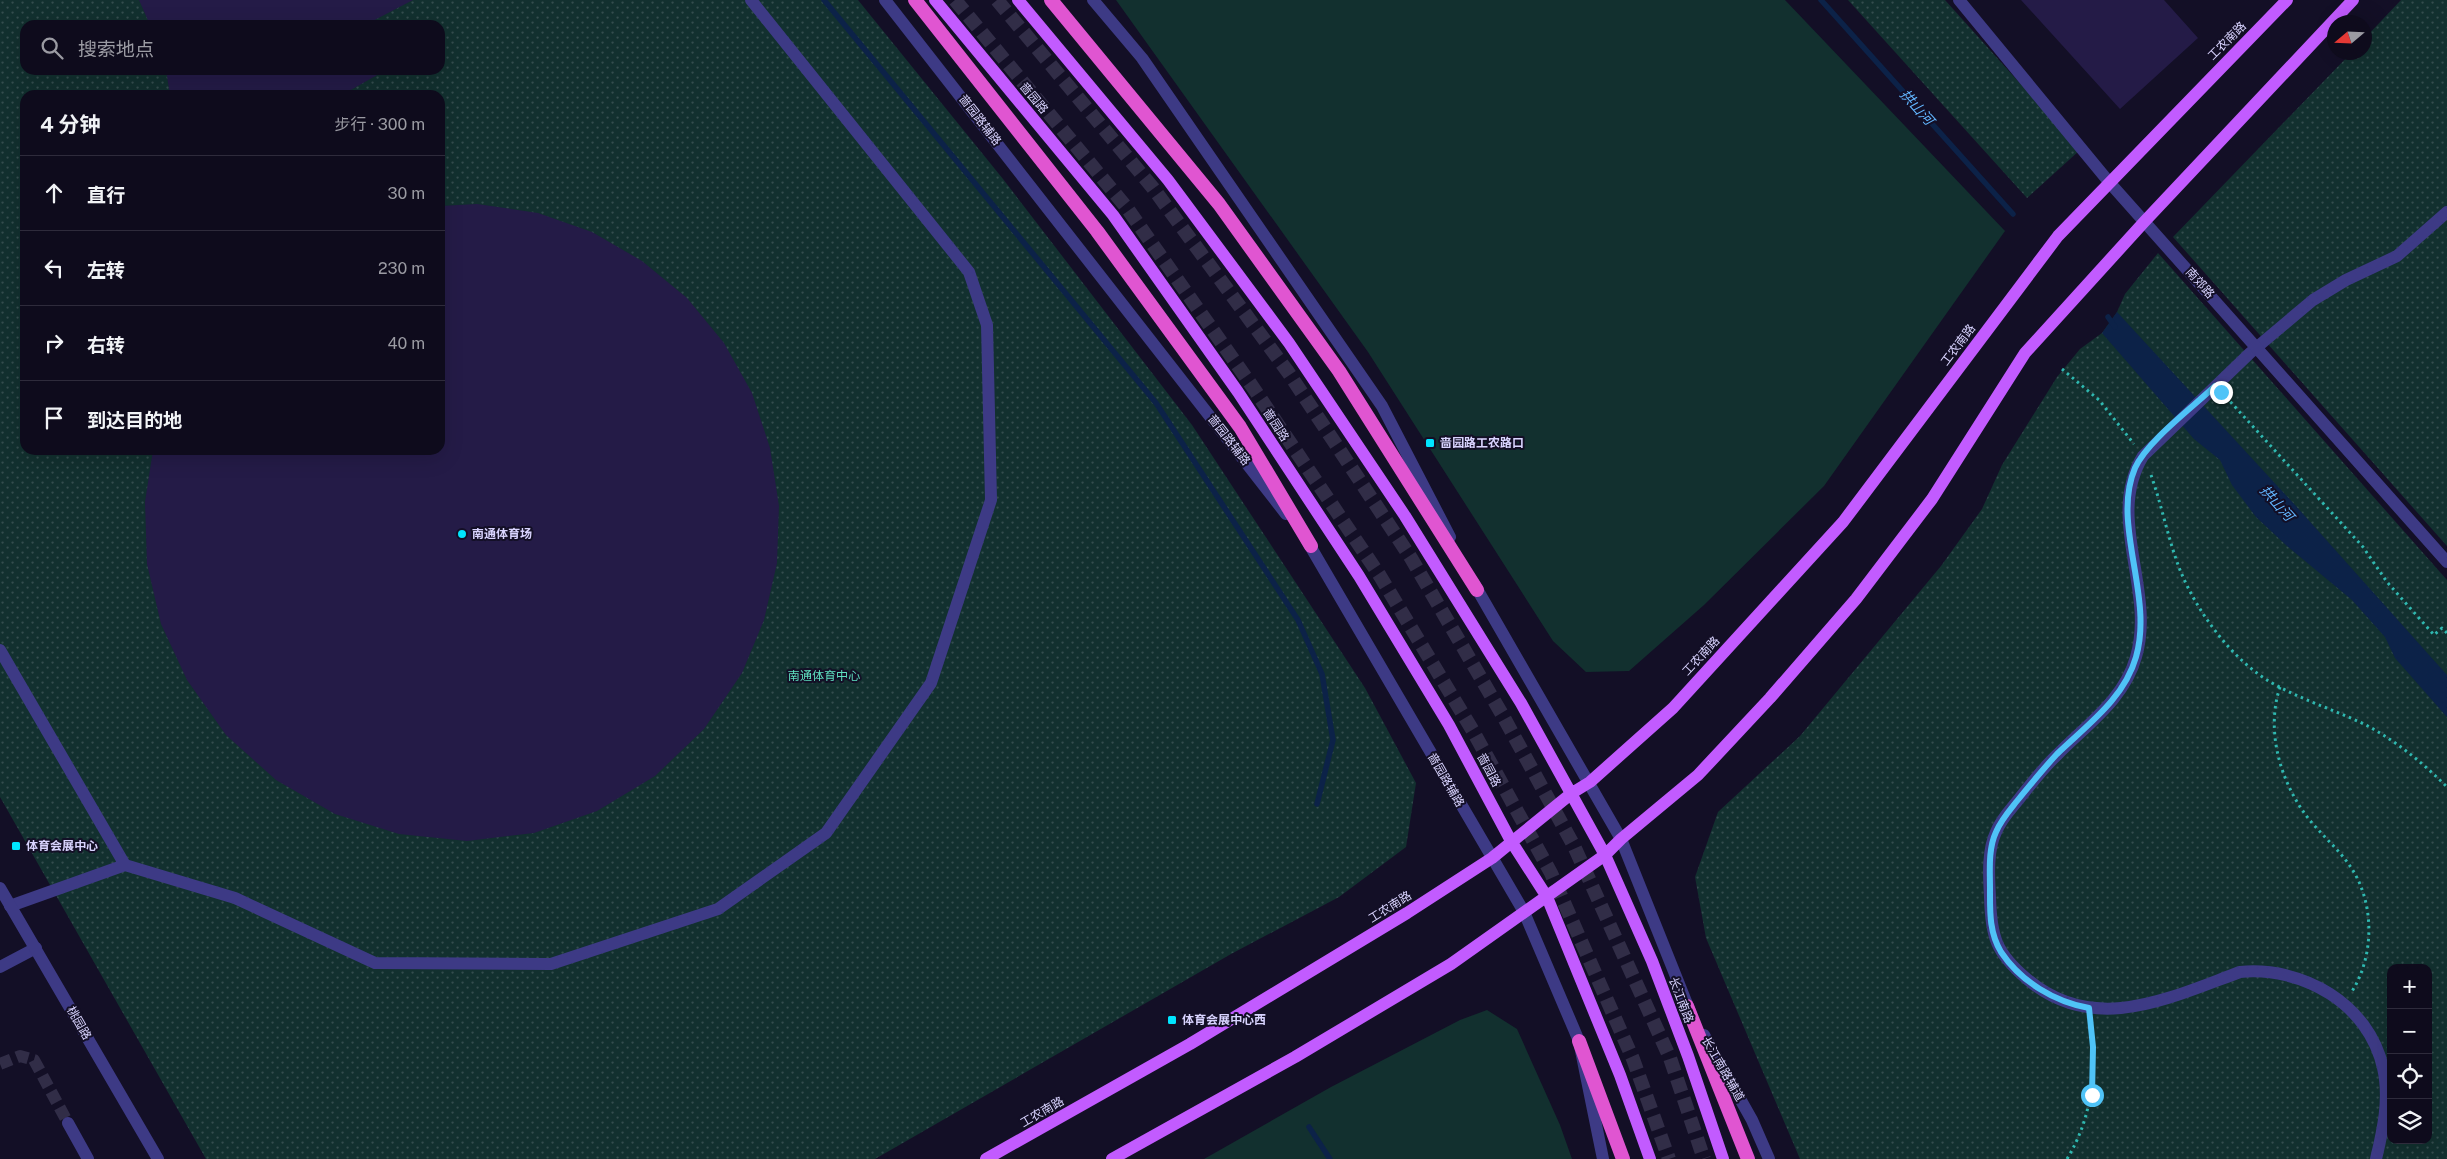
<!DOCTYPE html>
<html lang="zh">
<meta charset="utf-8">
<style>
body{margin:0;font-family:"Public Sans","Noto Sans SC",sans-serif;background:#171425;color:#f1f3f6}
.controls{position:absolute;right:15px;bottom:15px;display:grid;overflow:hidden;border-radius:10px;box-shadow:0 5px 20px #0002}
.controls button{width:45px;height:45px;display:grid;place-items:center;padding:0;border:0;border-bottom:1px solid #2e2b3b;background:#0e0b1c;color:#f1f3f6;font:25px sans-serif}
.compass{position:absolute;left:2327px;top:15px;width:45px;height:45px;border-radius:50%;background:#0e0b1c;box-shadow:0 5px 20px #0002;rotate:251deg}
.stop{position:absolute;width:15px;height:15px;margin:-11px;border:4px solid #4fc3f7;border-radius:50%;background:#fff}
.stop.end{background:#4fc3f7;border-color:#fff;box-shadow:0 1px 5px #0008}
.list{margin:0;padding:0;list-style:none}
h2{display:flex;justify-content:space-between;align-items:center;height:65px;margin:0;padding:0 20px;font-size:21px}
h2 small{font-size:16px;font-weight:400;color:#9b9ba3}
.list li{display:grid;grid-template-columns:32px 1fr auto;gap:15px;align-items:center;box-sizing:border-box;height:75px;padding:0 20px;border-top:1px solid #2e2b3b}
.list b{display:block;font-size:19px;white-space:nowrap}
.list em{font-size:16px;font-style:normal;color:#9b9ba3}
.icon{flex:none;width:28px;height:28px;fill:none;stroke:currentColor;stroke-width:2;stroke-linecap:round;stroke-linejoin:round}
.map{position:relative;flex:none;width:2447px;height:1159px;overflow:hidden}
.search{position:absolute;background:#0e0b1c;box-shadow:0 5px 20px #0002;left:20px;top:20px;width:425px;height:55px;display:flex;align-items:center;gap:12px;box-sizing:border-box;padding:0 18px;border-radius:15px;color:#9b9ba3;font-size:19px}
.panel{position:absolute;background:#0e0b1c;box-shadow:0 5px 20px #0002;left:20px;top:90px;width:425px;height:365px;border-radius:15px}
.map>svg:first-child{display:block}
</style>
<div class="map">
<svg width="2447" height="1159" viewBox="0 0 2447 1159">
<defs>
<pattern id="park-dots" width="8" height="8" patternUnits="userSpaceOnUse" patternTransform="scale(1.25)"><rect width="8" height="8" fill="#12302f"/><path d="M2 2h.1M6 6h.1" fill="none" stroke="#344d4e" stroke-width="1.8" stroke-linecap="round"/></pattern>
</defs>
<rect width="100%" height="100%" fill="#130f26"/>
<path fill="#12302f" d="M 1116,0 L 1785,0 L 2005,231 L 1824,486 L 1704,605 L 1629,671 L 1586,672 L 1553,641 L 1368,352 Z
M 1487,1010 L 1517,1029 L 1560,1125 L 1572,1159 L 1204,1159 L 1331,1087 L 1460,1020 Z"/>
<path fill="url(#park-dots)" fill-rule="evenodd" d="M 0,0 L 858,0 L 1003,179 L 1192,425 L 1365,688 L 1416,783 L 1406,847 L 1339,897 L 1231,954 L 875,1159 L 206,1159 L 0,797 ZM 25,25 L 440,25 L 440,70 L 25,70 ZM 25,95 L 440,95 L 440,450 L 25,450 Z
M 1848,0 L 1945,0 L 2080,150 L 2027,198 Z
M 2401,0 L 2447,0 L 2447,546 L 2173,237 L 2351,53 L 2364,52 L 2365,38 Z
M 2158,253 L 2447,580 L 2447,1159 L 1800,1159 L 1706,938 L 1695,877 L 1718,812 L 1800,736 L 1941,566 L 1982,509 L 2002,465 L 2057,377 L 2080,349 L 2102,333 L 2117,312 L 2125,294 ZM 2391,968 L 2428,968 L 2428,1140 L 2391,1140 Z"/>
<path fill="#0c2248" d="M 2117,312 L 2295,505 L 2447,675 L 2447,717 L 2395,658 L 2385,637 L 2352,600 L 2287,546 L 2256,517 L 2232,485 L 2220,460 L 2194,439 L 2102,333 Z"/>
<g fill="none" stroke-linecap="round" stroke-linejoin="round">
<path stroke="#0c2248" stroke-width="5.5" d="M 824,0 L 1156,403 L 1298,620 L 1322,674 L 1333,740 L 1317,804
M 1821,0 L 2013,214
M 2108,317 L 2115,327
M 1309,1127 L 1330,1159"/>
</g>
<path fill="#241b47" d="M 139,0 L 413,0 L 365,25 L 150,25 Z
M 2021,0 L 2164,0 L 2198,38 L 2120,109 Z
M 166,70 L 386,70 L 342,95 L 170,95 Z
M 477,204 L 538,213 L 592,232 L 642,261 L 687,298 L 724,343 L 752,393 L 770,448 L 779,506 L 777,563 L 764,620 L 742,673 L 704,729 L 655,776 L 597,811 L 534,833 L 467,841 L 399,834 L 335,814 L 276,780 L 226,735 L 187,680 L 161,624 L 147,564 L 145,502 L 153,450 L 440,450 L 440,206 Z"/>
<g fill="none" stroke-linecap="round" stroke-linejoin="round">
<path stroke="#312d47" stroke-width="12" stroke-dasharray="12 6" stroke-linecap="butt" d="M 0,1064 L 20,1056 L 34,1060 L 68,1123"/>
<path stroke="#312d47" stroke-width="14" stroke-dasharray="14 7" stroke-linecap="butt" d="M 955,0 L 1127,208 L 1252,386 L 1380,576 L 1473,731 L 1551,873 L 1633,1059 L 1669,1159
M 997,0 L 1153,188 L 1288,372 L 1411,558 L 1503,716 L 1574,846 L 1670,1058 L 1704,1159"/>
<path stroke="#2fb8b0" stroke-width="3" stroke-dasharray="2.5 4" stroke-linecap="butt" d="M 2062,369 L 2099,400 L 2134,444
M 2226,397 L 2363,547 L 2387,582 L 2434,635 L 2442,628 L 2447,633
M 2151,475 C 2162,506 2168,539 2180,570 C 2197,612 2232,660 2272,683 C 2302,700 2335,710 2366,725 C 2396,741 2423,763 2447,787
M 2280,687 C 2266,729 2279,778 2305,814 C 2318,832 2337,847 2350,866 C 2375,902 2375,956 2351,993
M 2067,1159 C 2094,1114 2095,1073 2090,1022"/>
<path stroke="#3d3a85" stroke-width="12" d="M 2376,1159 C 2383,1130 2390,1098 2383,1068 C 2369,1004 2303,966 2240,972 C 2169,998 2094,1036 2027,979 C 1996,953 1991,937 1990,897 C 1989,877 1987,851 1996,832 C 2001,819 2011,809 2019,799 C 2031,784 2043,768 2057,755 C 2086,725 2124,700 2136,657 C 2156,590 2105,518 2143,456 L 2250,353 L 2313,300 L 2346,280 L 2397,256 L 2447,212"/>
<path stroke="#3d3a85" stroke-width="12" d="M 0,650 L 125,865
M 10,906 L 125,865 L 235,898 L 375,963 L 551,964 L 718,909 L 826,833 L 931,683 L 991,500 L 987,325 L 969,272 L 751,0
M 0,967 L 36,948
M 68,1123 L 88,1159"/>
<path stroke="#3d3a85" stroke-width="12" d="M 885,0 L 1286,514
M 1093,0 L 1142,58 L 1382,406 L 1450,537
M 1959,0 L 2109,182 L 2447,562
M 1306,539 L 1524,912 L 1579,1041 L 1603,1159
M 1473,582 L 1621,839 L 1691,1014
M 0,888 L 158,1159
M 1704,1035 L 1752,1120 L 1769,1159"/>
<path stroke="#c25bff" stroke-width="12" d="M 935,0 L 1113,215 L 1238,392 L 1359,576 L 1449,725 L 1511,841 L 1547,897 L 1620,1075 L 1650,1159
M 1018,0 L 1168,180 L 1289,343 L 1405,516 L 1521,703 L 1605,855 L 1652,961 L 1688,1056 L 1723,1159
M 986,1159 L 1190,1044 L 1407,913 L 1492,858 L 1572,793 L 1590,782 L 1673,708 L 1843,522 L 2058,236 L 2287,0
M 1112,1159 L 1295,1057 L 1451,964 L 1605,855 L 1621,839 L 1698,775 L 1770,698 L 1856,599 L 1932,499 L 2025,353 L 2145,221 L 2353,0"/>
<path stroke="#e055d1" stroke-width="14" d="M 915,0 L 1097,231 L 1240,427 L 1311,546
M 1051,0 L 1219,204 L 1339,371 L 1477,590
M 1687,1006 L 1748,1159
M 1579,1041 L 1623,1159"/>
</g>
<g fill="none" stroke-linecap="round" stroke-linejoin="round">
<path stroke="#4fc3f7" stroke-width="6" d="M 2092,1095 L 2093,1047 L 2089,1008 C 2055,1002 2021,982 2001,952 C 1989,932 1990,911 1990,889 C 1990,871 1988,849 1996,832 C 2001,820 2009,811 2017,801 C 2030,785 2043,769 2057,754 C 2087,725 2124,699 2136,657 C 2154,596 2111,524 2135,468 C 2147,441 2193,407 2215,386 L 2221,392"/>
</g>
<g fill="#00e5ff" stroke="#130f26" stroke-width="2">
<rect x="1425" y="438" width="10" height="10" rx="2.5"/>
<circle cx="462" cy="534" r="5"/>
<rect x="11" y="841" width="10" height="10" rx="2.5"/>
<rect x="1167" y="1015" width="10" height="10" rx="2.5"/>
</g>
<g text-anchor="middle" stroke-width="4" stroke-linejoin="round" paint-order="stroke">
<g font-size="12" fill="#d9d4ff" stroke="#130f26">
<text transform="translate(2227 41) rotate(-45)" y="4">工农南路</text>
<text transform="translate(1034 98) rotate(50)" y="4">啬园路</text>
<text transform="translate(980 120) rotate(52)" y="4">啬园路辅路</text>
<text transform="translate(2200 283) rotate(48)" y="4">南郊路</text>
<text transform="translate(1958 345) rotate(-53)" y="4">工农南路</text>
<text transform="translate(1276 425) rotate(57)" y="4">啬园路</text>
<text transform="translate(1229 440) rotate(52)" y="4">啬园路辅路</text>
<text transform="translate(1701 656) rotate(-47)" y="4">工农南路</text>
<text transform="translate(1489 770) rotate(62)" y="4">啬园路</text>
<text transform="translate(1446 780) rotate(60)" y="4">啬园路辅路</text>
<text transform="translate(1390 907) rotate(-32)" y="4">工农南路</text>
<text transform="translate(1681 1000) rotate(69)" y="4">长江南路</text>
<text transform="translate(79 1023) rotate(60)" y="4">桃园路</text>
<text transform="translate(1723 1069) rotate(60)" y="4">长江南路辅道</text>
<text transform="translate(1042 1112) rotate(-30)" y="4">工农南路</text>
</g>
<g font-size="12" font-weight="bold" fill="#d9d4ff" stroke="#130f26" text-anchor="start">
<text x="1440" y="447">啬园路工农路口</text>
<text x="472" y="538">南通体育场</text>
<text x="26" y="850">体育会展中心</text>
<text x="1182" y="1024">体育会展中心西</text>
</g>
<g font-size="12" fill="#5fe0c0" stroke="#130f26">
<text x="824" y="680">南通体育中心</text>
</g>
<g font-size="14" font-style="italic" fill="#62b6ff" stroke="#130f26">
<text transform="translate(1917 107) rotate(48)" y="5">拱山河</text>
<text transform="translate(2277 503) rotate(48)" y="5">拱山河</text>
</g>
</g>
</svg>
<div class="controls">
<button>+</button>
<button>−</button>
<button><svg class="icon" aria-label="locate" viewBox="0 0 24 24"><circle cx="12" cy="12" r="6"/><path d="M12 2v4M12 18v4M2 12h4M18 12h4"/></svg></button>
<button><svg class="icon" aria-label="layers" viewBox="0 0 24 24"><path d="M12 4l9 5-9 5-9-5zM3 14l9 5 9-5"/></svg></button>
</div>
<svg class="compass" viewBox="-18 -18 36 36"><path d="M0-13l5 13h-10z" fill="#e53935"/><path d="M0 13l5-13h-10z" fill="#9b9ba3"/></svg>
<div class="stop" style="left:2092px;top:1095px"></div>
<div class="stop end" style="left:2221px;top:392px"></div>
<div class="search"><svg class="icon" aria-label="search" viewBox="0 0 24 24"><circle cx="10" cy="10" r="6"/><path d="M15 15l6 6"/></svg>搜索地点</div>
<section class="panel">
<h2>4 分钟<small>步行 · 300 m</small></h2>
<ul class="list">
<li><svg class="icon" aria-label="ahead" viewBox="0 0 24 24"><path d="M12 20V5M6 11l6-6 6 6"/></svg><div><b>直行</b></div><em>30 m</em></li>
<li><svg class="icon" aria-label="left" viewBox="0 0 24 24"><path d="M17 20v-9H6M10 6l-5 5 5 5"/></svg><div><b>左转</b></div><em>230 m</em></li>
<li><svg class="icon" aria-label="right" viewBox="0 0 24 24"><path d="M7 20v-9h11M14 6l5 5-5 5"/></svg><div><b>右转</b></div><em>40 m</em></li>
<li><svg class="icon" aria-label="arrive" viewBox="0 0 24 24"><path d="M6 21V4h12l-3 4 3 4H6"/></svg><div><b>到达目的地</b></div></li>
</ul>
</section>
</div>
